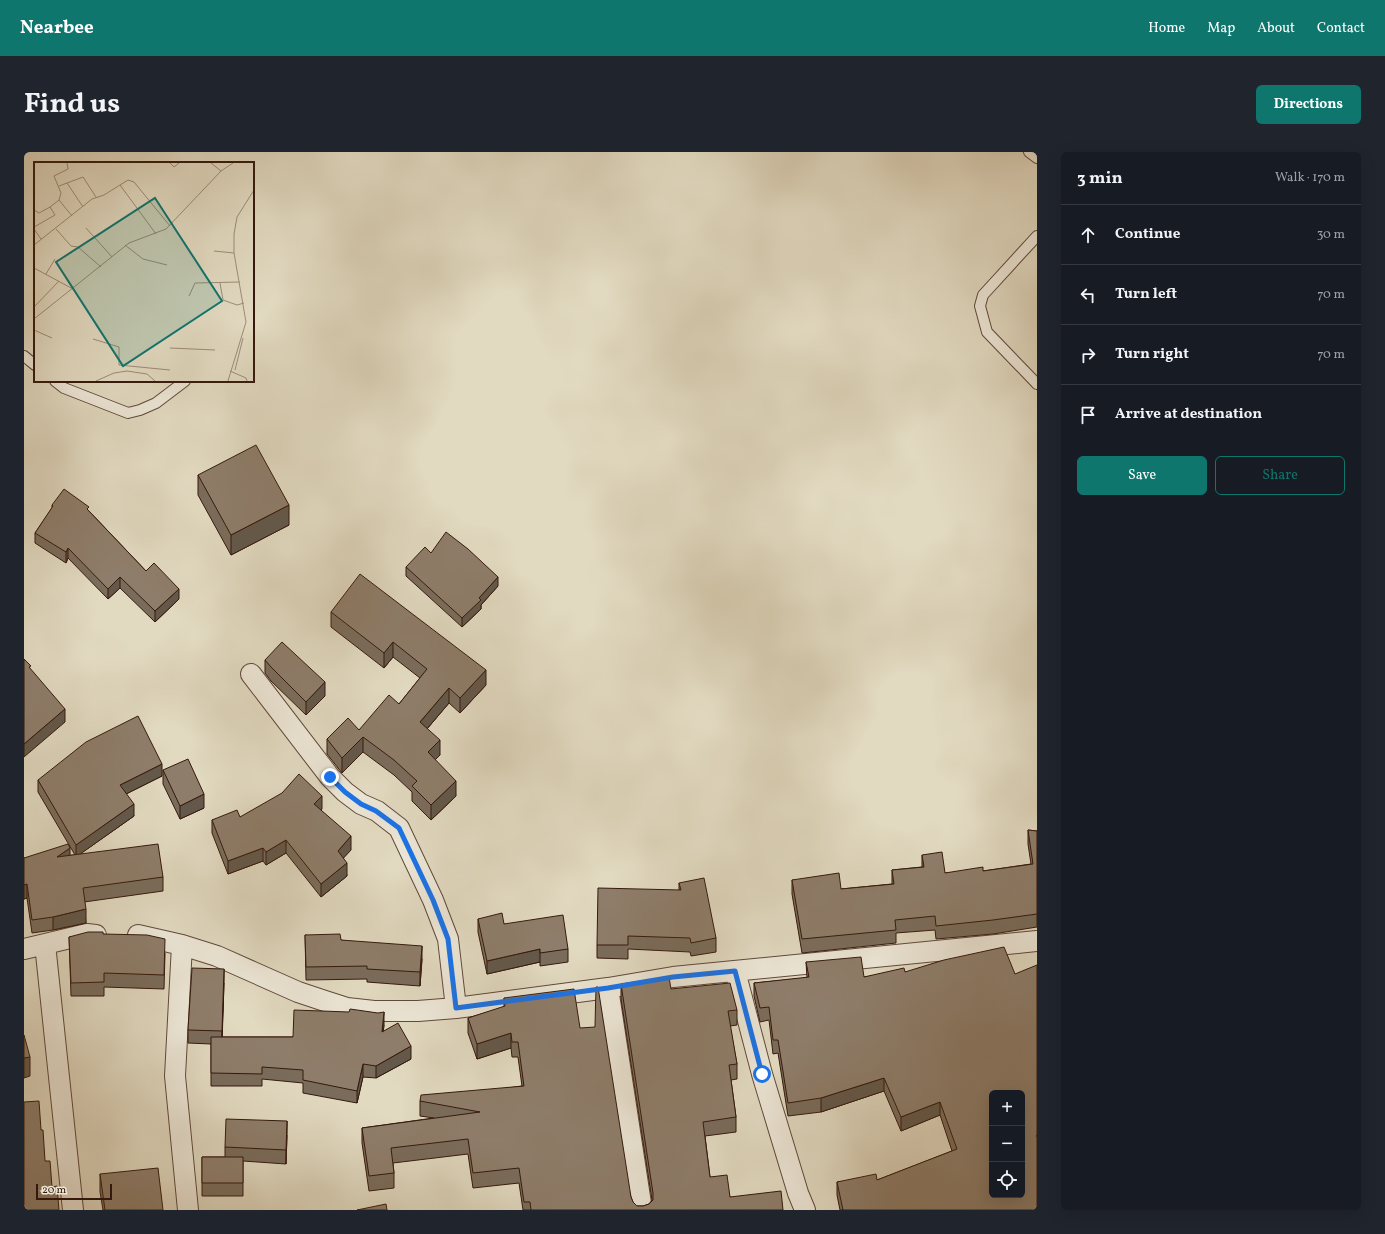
<!DOCTYPE html>
<meta charset="utf-8">
<style>
body{margin:0;font-family:Vollkorn,serif;background:#20242c;color:#f1f3f6}
.controls{position:absolute;right:12px;bottom:12px;display:grid;overflow:hidden;border-radius:6px;box-shadow:0 4px 16px #0002}
.controls button{width:36px;height:36px;display:grid;place-items:center;padding:0;border:0;border-bottom:1px solid #363941;background:#171b24;color:#f1f3f6;font:20px sans-serif}
.scale{position:absolute;left:12px;bottom:10px;width:76px;box-sizing:border-box;padding-left:4px;border:2px solid #35190d;border-top:0;font-size:11px;line-height:14px;white-space:nowrap;color:#35190d;-webkit-text-stroke:3px #ece6d6;paint-order:stroke}
.stop{position:absolute;width:12px;height:12px;margin:-9px;border:3px solid #1a73e8;border-radius:50%;background:#fff}
.stop.end{background:#1a73e8;border-color:#fff;box-shadow:0 1px 4px #0008}
.list{margin:0;padding:0;list-style:none}
h2{display:flex;justify-content:space-between;align-items:center;height:52px;margin:0;padding:0 16px;font-size:17px}
h2 small{font-size:13px;font-weight:400;color:#9ea1a6}
.list li{display:grid;grid-template-columns:26px 1fr auto;gap:12px;align-items:center;box-sizing:border-box;height:60px;padding:0 16px;border-top:1px solid #363941}
.list b{display:block;font-size:15px;white-space:nowrap}
.list em{font-size:13px;font-style:normal;color:#9ea1a6}
.actions{display:flex;gap:8px;padding:12px 16px}
.actions a{flex:1;padding:9px 0;border:1px solid #0f766e;border-radius:6px;text-align:center;font-size:14px;color:#0f766e}
.actions .main{background:#0f766e;color:#fff}
.icon{flex:none;width:22px;height:22px;fill:none;stroke:currentColor;stroke-width:2;stroke-linecap:round;stroke-linejoin:round}
.map{position:relative;flex:none;width:1013px;height:1058px;overflow:hidden;border-radius:6px}
header{display:flex;align-items:center;gap:24px;box-sizing:border-box;height:56px;padding:0 20px;background:#0f766e;color:#fff}
header strong{font-size:19px}
nav{display:flex;gap:22px;margin-inline-start:auto;font-size:14px}
.intro{display:flex;align-items:center;justify-content:space-between;box-sizing:border-box;height:96px;padding:0 24px}
h1{margin:0;font-size:28px}
.button{padding:10px 18px;border-radius:6px;background:#0f766e;color:#fff;font-size:14px;font-weight:700}
main{display:flex;gap:24px;padding:0 24px}
aside{flex:1;background:#171b24;border-radius:6px;box-shadow:0 4px 16px #0002}
.map>svg:first-child{display:block}
</style>
<header>
<strong>Nearbee</strong>
<nav><a>Home</a><a>Map</a><a>About</a><a>Contact</a></nav>
</header>
<div class="intro"><h1>Find us</h1><a class="button">Directions</a></div>
<main>
<div class="map">
<svg width="1013" height="1058" viewBox="0 0 1013 1058">
<rect width="100%" height="100%" fill="#e1d9c0"/>
<filter id="stains"><feTurbulence type="fractalNoise" baseFrequency=".005" numOctaves="4"/><feColorMatrix values="0 0 0 0 .2 0 0 0 0 .09 0 0 0 0 .02 0 0 0 .5 -.17"/></filter>
<radialGradient id="worn" r=".72"><stop offset=".6" stop-color="#630" stop-opacity="0"/><stop offset="1" stop-color="#630" stop-opacity=".3"/></radialGradient>
<g fill="none" stroke-linecap="round" stroke-linejoin="round">
<g stroke="#60493a" stroke-width="12">
<path id="service" d="M 1005,0 L 1013,6
M 1013,84 L 959,143 L 956,154 L 963,180 L 1013,232
M 0,204 L 11,213
M 31,229 L 40,236 L 104,261 L 116,258 L 132,251 L 161,229"/>
</g>
<g stroke="#60493a" stroke-width="22">
<path id="minor" d="M 227,522 L 306,625 L 321,640 L 337,652 L 353,659 L 375,676 L 409,748 L 424,787 L 432,856
M 114,783 L 158,793 L 193,804 L 274,840 L 301,849 L 323,856 L 350,859 L 394,859 L 432,856 L 584,836 L 649,825 L 1013,789
M 21,792 L 49,1058
M 158,793 L 151,924 L 164,1058
M 0,797 L 63,782 L 72,783
M 711,819 L 738,922 L 774,1041 L 781,1058
M 584,836 L 618,1058"/>
</g>
<use href="#service" stroke="#ece6d6" stroke-width="10"/>
<use href="#minor" stroke="#ece6d6" stroke-width="20"/>
</g>
<path fill="#7a6c5b" stroke="#35190d" d="M 174,323 L 265,373 L 207,403 L 174,343 Z
M 28,353 L 65,359 L 122,419 L 155,447 L 131,470 L 96,436 L 84,447 L 44,406 L 42,411 L 11,391 L 11,381 L 28,356 Z
M 407,401 L 474,434 L 457,453 L 457,457 L 438,475 L 382,424 L 382,415 Z
M 307,460 L 462,533 L 436,561 L 425,551 L 403,577 L 416,603 L 411,608 L 432,644 L 407,668 L 388,649 L 388,640 L 370,623 L 339,600 L 318,621 L 303,602 L 303,587 L 335,578 L 375,552 L 396,526 L 369,505 L 360,516 L 307,475 Z
M 241,508 L 301,544 L 282,563 L 247,529 L 241,521 Z
M 139,618 L 180,656 L 156,667 L 139,632 Z
M 138,624 L 102,642 L 110,664 L 56,702 L 139,725 L 139,739 L 60,750 L 62,771 L 29,778 L 8,781 L 3,746 L 0,747 L 0,706 L 51,703 L 14,640 L 14,628 Z
M 298,657 L 297,658 L 327,698 L 319,706 L 323,724 L 297,745 L 262,701 L 242,713 L 239,709 L 204,722 L 188,681 L 188,668 Z
M 1004,678 L 1013,679 L 1013,775 L 969,782 L 912,787 L 911,778 L 872,781 L 872,791 L 778,801 L 768,742 L 768,728 L 817,737 L 868,732 L 868,718 L 898,715 L 898,703 L 921,721 L 959,719 L 1007,712 L 1004,692 Z
M 655,731 L 692,786 L 692,800 L 667,804 L 666,800 L 604,797 L 604,807 L 573,806 L 573,793 L 655,738 Z
M 454,767 L 480,772 L 544,797 L 544,810 L 516,814 L 516,810 L 463,822 L 454,780 Z
M 79,782 L 141,801 L 140,837 L 80,835 L 80,844 L 47,844 L 45,785 Z
M 281,783 L 317,788 L 398,807 L 396,834 L 343,830 L 343,827 L 282,828 Z
M 782,810 L 840,825 L 881,820 L 991,822 L 1013,1058 L 816,1058 L 813,1043 L 813,1030 L 853,1028 L 928,999 L 916,963 L 877,979 L 860,939 L 797,960 L 764,964 L 754,901 L 749,902 L 745,868 L 736,870 L 730,844 L 730,831 L 783,826 Z
M 200,831 L 198,885 L 269,885 L 360,873 L 359,879 L 387,907 L 352,926 L 339,925 L 333,951 L 279,941 L 279,931 L 238,927 L 238,934 L 187,934 L 187,892 L 164,891 L 164,878 Z
M 597,832 L 647,837 L 713,858 L 713,873 L 706,874 L 713,912 L 713,927 L 707,928 L 712,965 L 712,980 L 681,984 L 686,1025 L 706,1045 L 759,1058 L 499,1058 L 495,1031 L 449,1036 L 444,1002 L 369,1011 L 370,1021 L 370,1036 L 345,1039 L 338,991 L 338,976 L 410,966 L 396,964 L 396,949 L 498,934 L 494,905 L 488,905 L 487,896 L 453,907 L 444,881 L 444,866 L 480,855 L 480,846 L 556,876 L 607,1045 L 609,1050 L 613,1054 L 619,1054 L 625,1052 L 628,1048 L 597,847 Z
M 263,983 L 262,1012 L 219,1009 L 219,1044 L 178,1044 L 178,1005 L 201,1005 L 201,995 Z
M 76,1022 L 139,1058 L 79,1058 L 76,1040 Z"/>
<path fill="#63584a" stroke="#35190d" d="M 265,353 L 265,373 L 207,403 L 207,383 Z
M 44,396 L 44,406 L 42,411 L 42,400 Z
M 96,425 L 96,436 L 84,447 L 84,437 Z
M 474,425 L 474,434 L 457,453 L 457,457 L 438,475 L 438,466 L 455,446 Z
M 155,437 L 155,447 L 131,470 L 131,459 Z
M 369,490 L 369,505 L 360,516 L 360,501 Z
M 462,518 L 462,533 L 436,561 L 436,546 Z
M 301,530 L 301,544 L 282,563 L 282,550 Z
M 425,536 L 425,551 L 396,585 L 396,570 Z
M 41,557 L 41,570 L 0,605 L 0,592 Z
M 339,585 L 339,600 L 318,621 L 318,606 Z
M 416,588 L 416,603 L 404,615 L 404,600 Z
M 138,612 L 138,624 L 96,645 L 96,633 Z
M 432,629 L 432,644 L 407,668 L 407,653 Z
M 180,642 L 180,656 L 156,667 L 156,654 Z
M 298,644 L 298,657 L 290,665 L 290,652 Z
M 110,652 L 110,664 L 52,705 L 52,693 Z
M 327,684 L 327,698 L 314,712 L 314,699 Z
M 262,688 L 262,701 L 242,713 L 242,700 Z
M 46,696 L 46,709 L 33,705 Z
M 239,696 L 239,709 L 204,722 L 204,709 Z
M 323,711 L 323,724 L 297,745 L 297,732 Z
M 3,732 L 3,746 L 0,747 L 0,733 Z
M 62,757 L 62,771 L 29,778 L 29,765 Z
M 398,794 L 398,807 L 396,834 L 396,820 Z
M 516,797 L 516,810 L 463,822 L 463,809 Z
M 200,817 L 200,831 L 198,892 L 198,879 Z
M 360,860 L 360,873 L 358,893 L 358,880 Z
M 487,881 L 487,896 L 453,907 L 453,892 Z
M 387,894 L 387,907 L 352,926 L 352,914 Z
M 6,905 L 6,924 L 0,926 L 0,906 Z
M 339,912 L 339,925 L 333,951 L 333,939 Z
M 860,926 L 860,939 L 797,960 L 797,946 Z
M 916,950 L 916,963 L 877,979 L 877,965 Z
M 263,969 L 263,983 L 262,1012 L 262,998 Z"/>
<path fill="#8e7d6a" stroke="#35190d" fill-rule="evenodd" d="M 232,293 L 265,353 L 207,383 L 174,323 Z
M 40,337 L 65,355 L 63,357 L 122,419 L 130,411 L 155,437 L 131,459 L 96,425 L 84,437 L 44,396 L 42,400 L 11,381 L 29,354 L 28,353 Z
M 422,380 L 444,397 L 474,425 L 455,446 L 457,448 L 438,466 L 382,415 L 401,395 L 407,401 Z
M 336,422 L 462,518 L 436,546 L 425,536 L 396,570 L 416,588 L 404,600 L 432,629 L 407,653 L 388,634 L 393,629 L 370,608 L 339,585 L 318,606 L 303,587 L 324,566 L 335,578 L 365,543 L 375,552 L 403,517 L 369,490 L 360,501 L 307,460 Z
M 258,490 L 301,530 L 282,550 L 247,515 L 241,508 Z
M 0,507 L 7,514 L 5,515 L 41,557 L 0,592 Z
M 114,564 L 138,612 L 96,633 L 110,652 L 52,693 L 14,628 L 62,590 Z
M 164,607 L 180,642 L 156,654 L 139,618 Z
M 275,622 L 298,644 L 290,652 L 327,684 L 314,699 L 323,711 L 297,732 L 262,688 L 242,700 L 239,696 L 204,709 L 188,668 L 213,658 L 216,665 L 258,641 Z
M 1004,678 L 1013,679 L 1013,762 L 969,768 L 912,774 L 911,764 L 871,768 L 872,778 L 778,787 L 768,728 L 815,721 L 817,737 L 870,732 L 868,718 L 900,715 L 898,703 L 918,700 L 921,721 L 959,715 L 959,719 L 1009,712 Z
M 44,692 L 46,696 L 33,705 L 134,692 L 139,725 L 59,736 L 62,757 L 29,765 L 8,768 L 3,732 L 0,733 L 0,706 Z
M 680,726 L 692,786 L 667,791 L 666,786 L 604,784 L 604,793 L 573,793 L 574,736 L 657,738 L 655,731 Z
M 478,761 L 480,772 L 539,763 L 544,797 L 516,801 L 516,797 L 463,809 L 454,767 Z
M 64,780 L 79,780 L 79,782 L 123,783 L 141,787 L 140,823 L 80,821 L 80,830 L 47,831 L 45,785 Z
M 316,782 L 317,788 L 398,794 L 396,820 L 343,817 L 343,814 L 282,815 L 281,783 Z
M 980,795 L 991,822 L 1013,813 L 1013,983 L 1012,984 L 1013,986 L 1013,1058 L 819,1058 L 813,1030 L 852,1022 L 853,1028 L 933,997 L 916,950 L 877,965 L 860,926 L 797,946 L 764,951 L 754,888 L 749,888 L 745,855 L 736,856 L 730,831 L 785,825 L 782,810 L 837,805 L 840,825 L 880,816 L 881,820 L 920,808 ZM 968,941 L 998,941 L 998,1043 L 968,1043 Z
M 168,816 L 200,817 L 198,879 L 164,878 Z
M 645,825 L 647,837 L 706,831 L 713,858 L 704,859 L 713,912 L 705,913 L 712,965 L 679,970 L 686,1025 L 703,1023 L 706,1045 L 757,1039 L 759,1058 L 507,1058 L 506,1050 L 500,1050 L 495,1016 L 449,1021 L 444,987 L 367,996 L 370,1021 L 345,1024 L 338,976 L 456,960 L 396,949 L 397,943 L 500,934 L 494,890 L 488,890 L 487,881 L 453,892 L 444,866 L 481,854 L 480,846 L 550,837 L 556,876 L 571,875 L 572,835 L 574,835 L 607,1045 L 609,1050 L 613,1054 L 619,1054 L 625,1052 L 629,1048 L 629,1041 L 597,832 Z
M 326,857 L 354,861 L 360,860 L 358,880 L 374,871 L 387,894 L 352,914 L 339,912 L 333,939 L 279,928 L 279,918 L 238,915 L 238,922 L 187,921 L 187,885 L 269,885 L 270,858 L 325,860 Z
M 0,883 L 6,905 L 0,906 Z
M 15,949 L 17,978 L 19,978 L 21,1009 L 26,1009 L 28,1035 L 33,1034 L 35,1058 L 0,1058 L 0,950 Z
M 202,967 L 263,969 L 262,998 L 201,995 Z
M 178,1005 L 219,1005 L 219,1031 L 178,1031 Z
M 134,1016 L 139,1058 L 81,1058 L 76,1022 Z
M 362,1052 L 363,1058 L 333,1058 Z"/>
<g fill="none" stroke-linecap="round" stroke-linejoin="round">
<path stroke="#1a73e8" stroke-width="5" d="M 306,625 L 321,640 L 337,652 L 352,659 L 375,676 L 409,748 L 424,787 L 432,856 L 584,836 L 649,825 L 711,819 L 738,922"/>
</g>
<g transform="translate(10 10)">
<rect width="220" height="220" fill="#e1d9c0"/>
<path fill="none" stroke="#9c8c78" stroke-width="1" d="M 136,1 L 140,5 L 145,1M 177,1 L 187,9M 33,21 L 49,15 L 62,35M 86,23 L 122,72M 25,24 L 33,21 L 49,45M 25,38 L 38,54M 0,48 L 5,51 L 16,45M 0,65 L 21,53 L 16,45 L 25,38 L 27,31 L 20,14 L 34,7 L 33,1M 52,66 L 78,95M 0,67 L 7,77M 22,67 L 37,84 L 44,85 L 67,105M 0,83 L 58,37 L 70,33 L 94,18 L 100,20 L 136,64M 91,83 L 109,97 L 133,103M 180,89 L 200,91M 0,106 L 39,127M 12,112 L 21,97M 186,121 L 189,138 L 203,143 L 210,141M 155,134 L 161,121 L 206,120M 0,145 L 25,119M 0,157 L 95,81 L 132,67 L 187,9 L 199,1M 0,168 L 18,176M 59,177 L 85,185 L 85,203 L 136,208M 136,186 L 181,188M 201,208 L 209,176M 196,209 L 212,216 L 213,219M 62,219 L 80,211 L 93,209 L 113,212 L 121,219M 194,219 L 212,160 L 200,91 L 200,72 L 203,55 L 220,28"/>
<path fill="#0f766e" fill-opacity="0.15" stroke="#0f766e" stroke-width="2" d="M 121,36 L 188,139 L 89,204 L 22,100 Z"/>
<rect width="220" height="220" fill="none" stroke="#35190d" stroke-width="2"/>
</g>
<rect width="100%" height="100%" filter="url(#stains)"/>
<rect width="100%" height="100%" fill="url(#worn)"/>
</svg>
<div class="controls">
<button>+</button>
<button>−</button>
<button><svg class="icon" aria-label="locate" viewBox="0 0 24 24"><circle cx="12" cy="12" r="6"/><path d="M12 2v4M12 18v4M2 12h4M18 12h4"/></svg></button>
</div>
<div class="scale">20 m</div>
<div class="stop" style="left:738px;top:922px"></div>
<div class="stop end" style="left:306px;top:625px"></div>
</div>
<aside>
<h2>3 min<small>Walk · 170 m</small></h2>
<ul class="list">
<li><svg class="icon" aria-label="ahead" viewBox="0 0 24 24"><path d="M12 20V5M6 11l6-6 6 6"/></svg><div><b>Continue</b></div><em>30 m</em></li>
<li><svg class="icon" aria-label="left" viewBox="0 0 24 24"><path d="M17 20v-9H6M10 6l-5 5 5 5"/></svg><div><b>Turn left</b></div><em>70 m</em></li>
<li><svg class="icon" aria-label="right" viewBox="0 0 24 24"><path d="M7 20v-9h11M14 6l5 5-5 5"/></svg><div><b>Turn right</b></div><em>70 m</em></li>
<li><svg class="icon" aria-label="arrive" viewBox="0 0 24 24"><path d="M6 21V4h12l-3 4 3 4H6"/></svg><div><b>Arrive at destination</b></div></li>
</ul>
<div class="actions"><a class="main">Save</a><a>Share</a></div>
</aside>
</main>
